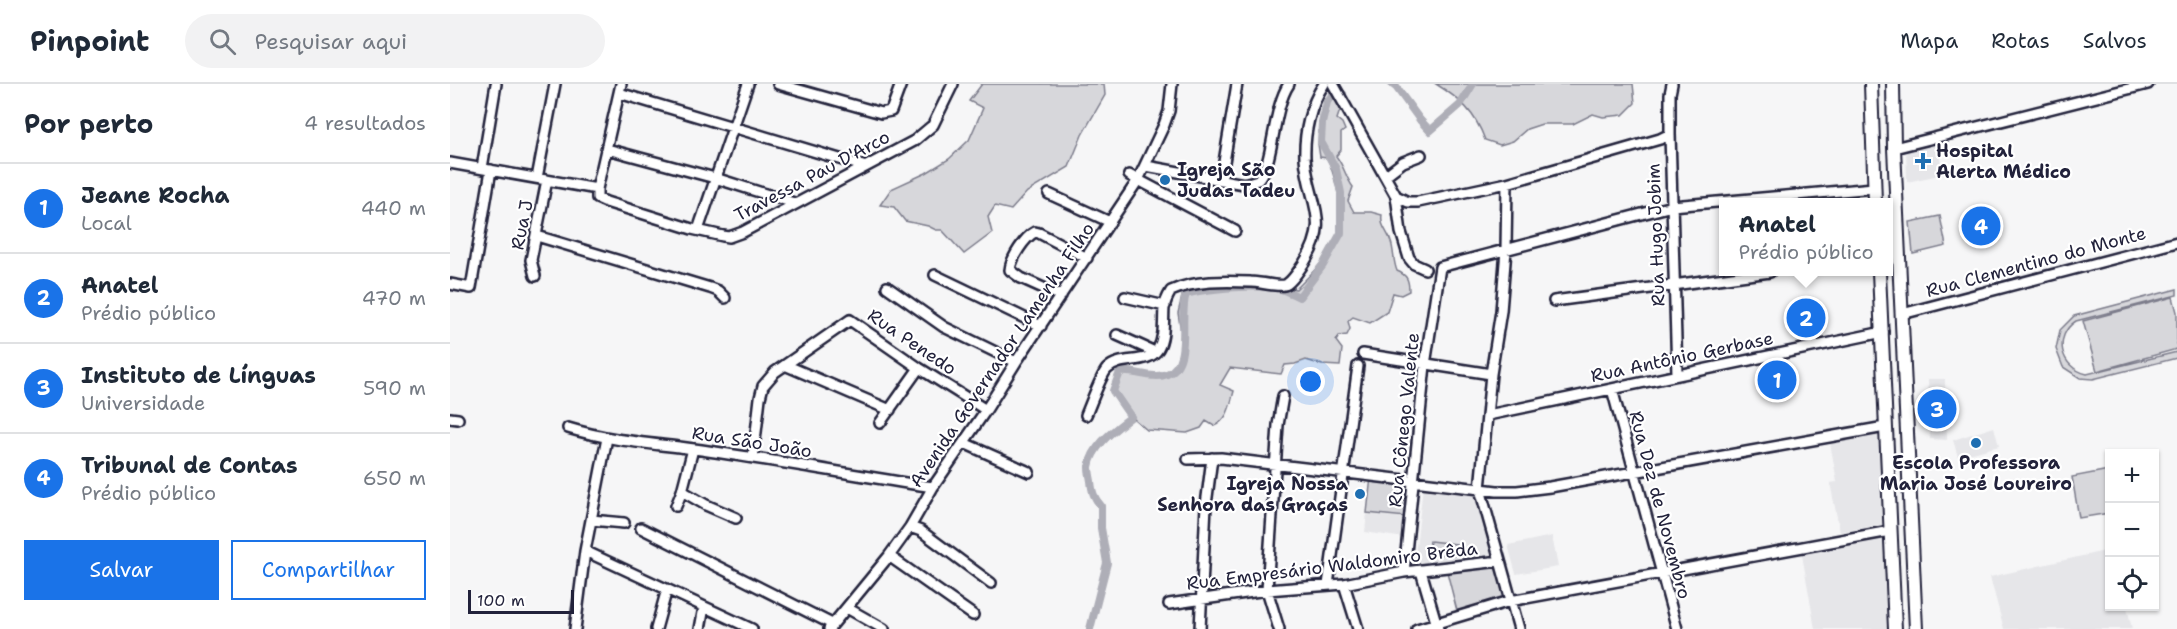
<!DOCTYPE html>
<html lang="pt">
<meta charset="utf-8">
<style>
body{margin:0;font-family:"Shantell Sans",sans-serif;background:#f2f2f3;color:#1f2937}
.controls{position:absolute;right:18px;bottom:18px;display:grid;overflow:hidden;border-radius:0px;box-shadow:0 2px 4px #0004}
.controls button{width:54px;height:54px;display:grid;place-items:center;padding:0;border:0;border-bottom:2px solid #e0e1e3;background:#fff;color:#1f2937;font:30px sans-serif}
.scale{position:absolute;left:18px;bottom:15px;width:106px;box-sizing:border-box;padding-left:6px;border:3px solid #22223b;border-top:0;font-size:16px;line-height:21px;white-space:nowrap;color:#22223b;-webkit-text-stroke:4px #fff;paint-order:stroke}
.you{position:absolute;left:861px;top:298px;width:21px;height:21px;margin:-15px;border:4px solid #fff;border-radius:50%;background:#1a73e8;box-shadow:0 0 0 9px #1a73e833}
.badge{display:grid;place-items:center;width:39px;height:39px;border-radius:50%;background:#1a73e8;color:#fff;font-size:20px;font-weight:700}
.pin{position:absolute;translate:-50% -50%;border:3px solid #fff;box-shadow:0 2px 6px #0006}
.popup{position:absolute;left:1269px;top:114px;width:174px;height:78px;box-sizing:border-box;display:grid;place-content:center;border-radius:0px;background:#fff;filter:drop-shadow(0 2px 4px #0005);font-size:20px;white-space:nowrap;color:#747a83}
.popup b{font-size:22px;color:#1f2937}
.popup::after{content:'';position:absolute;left:50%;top:100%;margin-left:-12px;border:12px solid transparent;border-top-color:#fff}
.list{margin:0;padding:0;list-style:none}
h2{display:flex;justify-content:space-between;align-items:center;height:78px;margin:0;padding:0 24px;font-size:26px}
h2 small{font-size:20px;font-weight:400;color:#747a83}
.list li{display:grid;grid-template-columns:39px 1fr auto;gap:18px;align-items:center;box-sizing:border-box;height:90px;padding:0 24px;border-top:2px solid #e0e1e3}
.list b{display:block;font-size:22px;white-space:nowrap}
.list p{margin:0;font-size:20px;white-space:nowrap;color:#747a83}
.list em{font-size:20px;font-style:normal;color:#747a83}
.actions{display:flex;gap:12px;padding:18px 24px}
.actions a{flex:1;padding:14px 0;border:2px solid #1a73e8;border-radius:0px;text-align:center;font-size:21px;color:#1a73e8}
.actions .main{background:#1a73e8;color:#fff}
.icon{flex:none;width:33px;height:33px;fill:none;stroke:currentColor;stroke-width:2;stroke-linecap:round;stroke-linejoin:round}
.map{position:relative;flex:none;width:1727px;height:545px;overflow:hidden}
header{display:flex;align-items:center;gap:36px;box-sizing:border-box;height:84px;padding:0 30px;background:#fff;border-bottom:2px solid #e0e1e3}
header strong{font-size:28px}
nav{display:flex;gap:33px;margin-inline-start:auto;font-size:21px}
.search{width:420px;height:54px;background:#f2f2f3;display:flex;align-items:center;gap:15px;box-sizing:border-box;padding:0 21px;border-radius:33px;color:#747a83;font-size:22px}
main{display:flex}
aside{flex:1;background:#fff}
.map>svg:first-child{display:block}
</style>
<header>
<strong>Pinpoint</strong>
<div class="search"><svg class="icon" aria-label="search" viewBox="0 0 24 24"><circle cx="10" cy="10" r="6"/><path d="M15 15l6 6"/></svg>Pesquisar aqui</div>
<nav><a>Mapa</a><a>Rotas</a><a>Salvos</a></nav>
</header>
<main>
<aside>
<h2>Por perto<small>4 resultados</small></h2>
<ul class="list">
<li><span class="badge">1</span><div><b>Jeane Rocha</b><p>Local</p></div><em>440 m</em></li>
<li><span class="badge">2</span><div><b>Anatel</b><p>Prédio público</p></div><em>470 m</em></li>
<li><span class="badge">3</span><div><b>Instituto de Línguas</b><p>Universidade</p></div><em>590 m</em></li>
<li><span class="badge">4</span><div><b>Tribunal de Contas</b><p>Prédio público</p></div><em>650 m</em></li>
</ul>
<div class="actions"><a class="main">Salvar</a><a>Compartilhar</a></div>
</aside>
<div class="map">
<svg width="1727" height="545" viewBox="0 0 1727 545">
<rect width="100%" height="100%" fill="#f6f6f7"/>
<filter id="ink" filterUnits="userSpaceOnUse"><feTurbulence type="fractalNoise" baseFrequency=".0167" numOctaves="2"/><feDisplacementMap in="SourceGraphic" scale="12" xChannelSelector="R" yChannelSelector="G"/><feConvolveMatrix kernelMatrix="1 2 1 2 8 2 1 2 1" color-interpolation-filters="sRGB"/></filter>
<g filter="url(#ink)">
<path fill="#e6e6e9" d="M 1485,56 L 1494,90 L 1457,98 L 1456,64 Z
M 1478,295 L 1495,295 L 1497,356 L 1480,355 Z
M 1544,343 L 1549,362 L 1508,373 L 1503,356 Z
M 1431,345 L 1436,438 L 1432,441 L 1390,448 L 1380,399 L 1387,398 L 1379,353 Z
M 973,403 L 1027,409 L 1046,472 L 964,480 Z
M 917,429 L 956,433 L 954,454 L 915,448 Z
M 1432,450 L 1436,455 L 1438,545 L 1365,545 L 1351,465 Z
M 1102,452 L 1108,483 L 1066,490 L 1058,461 Z
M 1659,466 L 1660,522 L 1677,523 L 1682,545 L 1554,545 L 1540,493 Z"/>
<path fill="#d7d7db" stroke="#7c7c8b" stroke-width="1.5" d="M 532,0 L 654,0 L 655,11 L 632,51 L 619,83 L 577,108 L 561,126 L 545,122 L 538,133 L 542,149 L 514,170 L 492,146 L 486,146 L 478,142 L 455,137 L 444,123 L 430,121 L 441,105 L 476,89 L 499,75 L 519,56 L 533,24 L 519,17 Z
M 986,0 L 1183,0 L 1185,19 L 1173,31 L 1153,33 L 1143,30 L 1123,40 L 1092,40 L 1077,45 L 1063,57 L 1050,61 L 1035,56 C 1025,28 1010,15 986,0 Z
M 889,1 L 896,9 L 887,35 L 892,39 L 895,46 L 891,49 L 891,66 L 886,72 C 895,84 895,92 903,103 L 898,117 L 904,128 L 921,128 L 932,131 C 930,143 938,147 941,158 C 944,167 943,177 947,187 C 957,191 959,196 959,207 L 951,211 L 943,209 L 937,228 L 920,239 L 903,233 L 898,237 L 900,245 L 897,251 L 889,252 L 886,257 L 892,265 L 890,282 L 872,281 L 856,276 L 845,280 L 835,281 L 831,290 L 780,284 L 770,301 L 784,307 C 780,322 778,336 764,342 L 756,337 L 751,344 L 737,349 L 697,346 L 678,330 L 663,307 L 666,293 L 674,284 L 703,290 L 723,286 L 726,282 L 733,261 L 728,229 L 733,208 C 756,195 820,200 846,205 C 865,186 892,162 892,132 C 892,125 889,116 888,109 C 885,97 883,86 877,74 L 870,73 L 868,60 L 879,11 Z
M 1490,132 L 1496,162 L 1463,170 L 1460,138 Z
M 1727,205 L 1727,211 L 1626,237 C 1603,252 1610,284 1637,290 L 1727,268 L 1727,274 L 1643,295 L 1630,294 L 1613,283 L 1606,265 L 1610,246 L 1624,232 Z
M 1723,213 L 1727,228 L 1727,265 L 1647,287 L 1633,237 Z
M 1659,386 L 1659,429 L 1629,434 L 1622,393 Z
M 921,393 L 960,397 L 956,433 L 917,429 Z
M 980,457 L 1006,460 L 1004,472 L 978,468 Z
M 1045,482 L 1055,513 L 1007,527 L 997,488 Z"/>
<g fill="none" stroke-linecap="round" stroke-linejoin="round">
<path stroke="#aeaeb7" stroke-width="8" d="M 942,0 L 946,3 L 970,36 L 980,47 L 1010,21 L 1023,0
M 640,545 L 657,479 L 651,444 L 651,422 C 644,414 642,408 641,397 C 640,392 639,387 639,383 C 642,361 666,345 681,333 L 663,307 L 670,288 C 684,286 704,296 717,290 C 743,280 728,231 736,210 C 754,205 813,199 831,205 C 837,207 843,210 849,213 L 873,181 L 891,149 L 891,109 L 886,85 L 871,58 L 872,39 L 877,18 L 882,11"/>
<g stroke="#22223b" stroke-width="14">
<path id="minor" d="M 171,0 L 147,105 L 147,114 L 156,118 L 242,145 L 273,152 L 279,153 L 293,148 L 464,57 L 483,41 L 503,0
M 328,0 L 431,29 L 441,27 L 451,0
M 883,0 L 946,112 L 951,148 L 959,174 L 964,180 L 975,185
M 1222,0 L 1220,10 L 1220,50 L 1227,290
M 169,9 L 413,82
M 1444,64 L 1698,0
M 157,65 L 265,94 L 344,119
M 0,79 L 147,105
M 696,82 L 794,100 L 808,96 C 824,82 822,25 839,0
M 32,84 L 46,0
M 679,91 L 785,147
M 936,91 L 953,78 L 971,71
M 87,94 L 105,0
M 771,96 L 787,0
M 1057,99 L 1056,166 L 1051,227 L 1041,290 L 1030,405 L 1069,545
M 599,110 L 660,138
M 946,112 L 958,118 L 968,118 L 1057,99 L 1210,55 L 1220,50
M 248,146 L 298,0
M 87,152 L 260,204 L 268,207 L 275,214
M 485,191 L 591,242
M 85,192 L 81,176 L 97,96
M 0,200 L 21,204 L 41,86
M 437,203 L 494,243 L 566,278
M 611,212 L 571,194 L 560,186 C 561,174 575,153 585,148 L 589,149 L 637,174
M 675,213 L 715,222
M 1104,217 L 1320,188
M 1452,230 L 1727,158
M 667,251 L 705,268
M 913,270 L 1041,290
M 335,281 L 440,326
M 1162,305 L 1227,545
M 636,331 C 640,322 651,291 657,285 C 671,271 697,282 708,265 C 715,253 713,237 714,224 C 715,218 718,212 721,207 C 744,196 776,197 801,198 C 810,198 831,204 837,200 C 844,195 849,186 854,179 C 882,135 858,118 855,74 C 854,49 860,21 874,0
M 1038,331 L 1433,248
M 0,334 L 8,335
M 430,339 L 469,284
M 118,344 C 161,357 199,359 244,365 C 324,376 403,391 483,403
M 514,359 L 579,388
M 303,374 L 310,314 L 313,302 L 325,288 L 400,236 L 469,284 L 536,326
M 738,375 L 771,374 L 1047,407 L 1067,407 L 1100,403 L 1435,343
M 232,407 L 256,421 L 286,434
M 226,422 L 232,407 L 243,365
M 141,436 L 174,439
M 460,443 L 471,447 L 541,499
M 191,444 L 382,540
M 135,467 L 302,545
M 439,472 L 523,531
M 971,487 L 988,545
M 954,488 L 975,281 L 990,183 L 1222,122 L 1424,104
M 894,500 L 908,545
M 878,501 L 908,282
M 719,520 L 817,506 L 894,500 L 954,488 L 1050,477
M 397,524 L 434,545
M 125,545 L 135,467 L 157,354
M 206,545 L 217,505
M 250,545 L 254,523
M 379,545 L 439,472 L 460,443 L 483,403 L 536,326 L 566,278 L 688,96 L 714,41 L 719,27 L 722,0
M 750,545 L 756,421 L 762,374
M 829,545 L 817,506 L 828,341 L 833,312
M 967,545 L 1060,517 L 1440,447"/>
</g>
<g stroke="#22223b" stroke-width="16">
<path id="highway" d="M 1421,0 L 1425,118
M 1443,0 L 1444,64 L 1466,545
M 1429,188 L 1445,545"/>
</g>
<use href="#minor" stroke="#fff" stroke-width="9"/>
<use href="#highway" stroke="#fff" stroke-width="12"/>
</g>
</g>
<g fill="#1f6fb2" stroke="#fff" stroke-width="2">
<path d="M1470 68h6v6h6v6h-6v6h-6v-6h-6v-6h6z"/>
<circle cx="715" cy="96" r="6"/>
<circle cx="1526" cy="359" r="6"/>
<circle cx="910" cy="410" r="6"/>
</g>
<g text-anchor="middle" stroke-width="4.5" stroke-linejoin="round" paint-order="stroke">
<g font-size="18" font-weight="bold" fill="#22223b" stroke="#fff" text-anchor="start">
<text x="1486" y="73">Hospital<tspan x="1486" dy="21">Alerta Médico</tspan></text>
<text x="727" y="92">Igreja São<tspan x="727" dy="21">Judas Tadeu</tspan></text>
<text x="1526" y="385" text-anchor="middle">Escola Professora<tspan x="1526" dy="21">Maria José Loureiro</tspan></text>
<text x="898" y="406" text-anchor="end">Igreja Nossa<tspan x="898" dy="21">Senhora das Graças</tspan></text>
</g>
<g font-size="18" fill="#22223b" stroke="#fff">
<text transform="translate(362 92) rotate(-28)" y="6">Travessa Pau D'Arco</text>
<text transform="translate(72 141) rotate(-79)" y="6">Rua J</text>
<text transform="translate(1206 151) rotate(-92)" y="6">Rua Hugo Jobim</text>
<text transform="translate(1586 178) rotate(-15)" y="6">Rua Clementino do Monte</text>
<text transform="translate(462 258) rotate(34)" y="6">Rua Penedo</text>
<text transform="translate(552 271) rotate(-56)" y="6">Avenida Governador Lamenha Filho</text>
<text transform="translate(1232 273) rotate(-12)" y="6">Rua Antônio Gerbase</text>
<text transform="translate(954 336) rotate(-84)" y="6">Rua Cônego Valente</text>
<text transform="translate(302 358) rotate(9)" y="6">Rua São João</text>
<text transform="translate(1210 421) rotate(75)" y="6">Rua Dez de Novembro</text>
<text transform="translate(882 482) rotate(-7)" y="6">Rua Empresário Waldomiro Brêda</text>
</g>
</g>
</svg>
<div class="controls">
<button>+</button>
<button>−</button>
<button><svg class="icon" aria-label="locate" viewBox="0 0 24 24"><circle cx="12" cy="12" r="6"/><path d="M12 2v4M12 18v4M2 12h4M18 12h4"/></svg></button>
</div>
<div class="scale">100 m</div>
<div class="you"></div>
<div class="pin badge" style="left:1327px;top:296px">1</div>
<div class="pin badge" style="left:1356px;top:234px">2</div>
<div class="popup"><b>Anatel</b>Prédio público</div>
<div class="pin badge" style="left:1487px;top:325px">3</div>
<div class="pin badge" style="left:1531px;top:142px">4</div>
</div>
</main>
